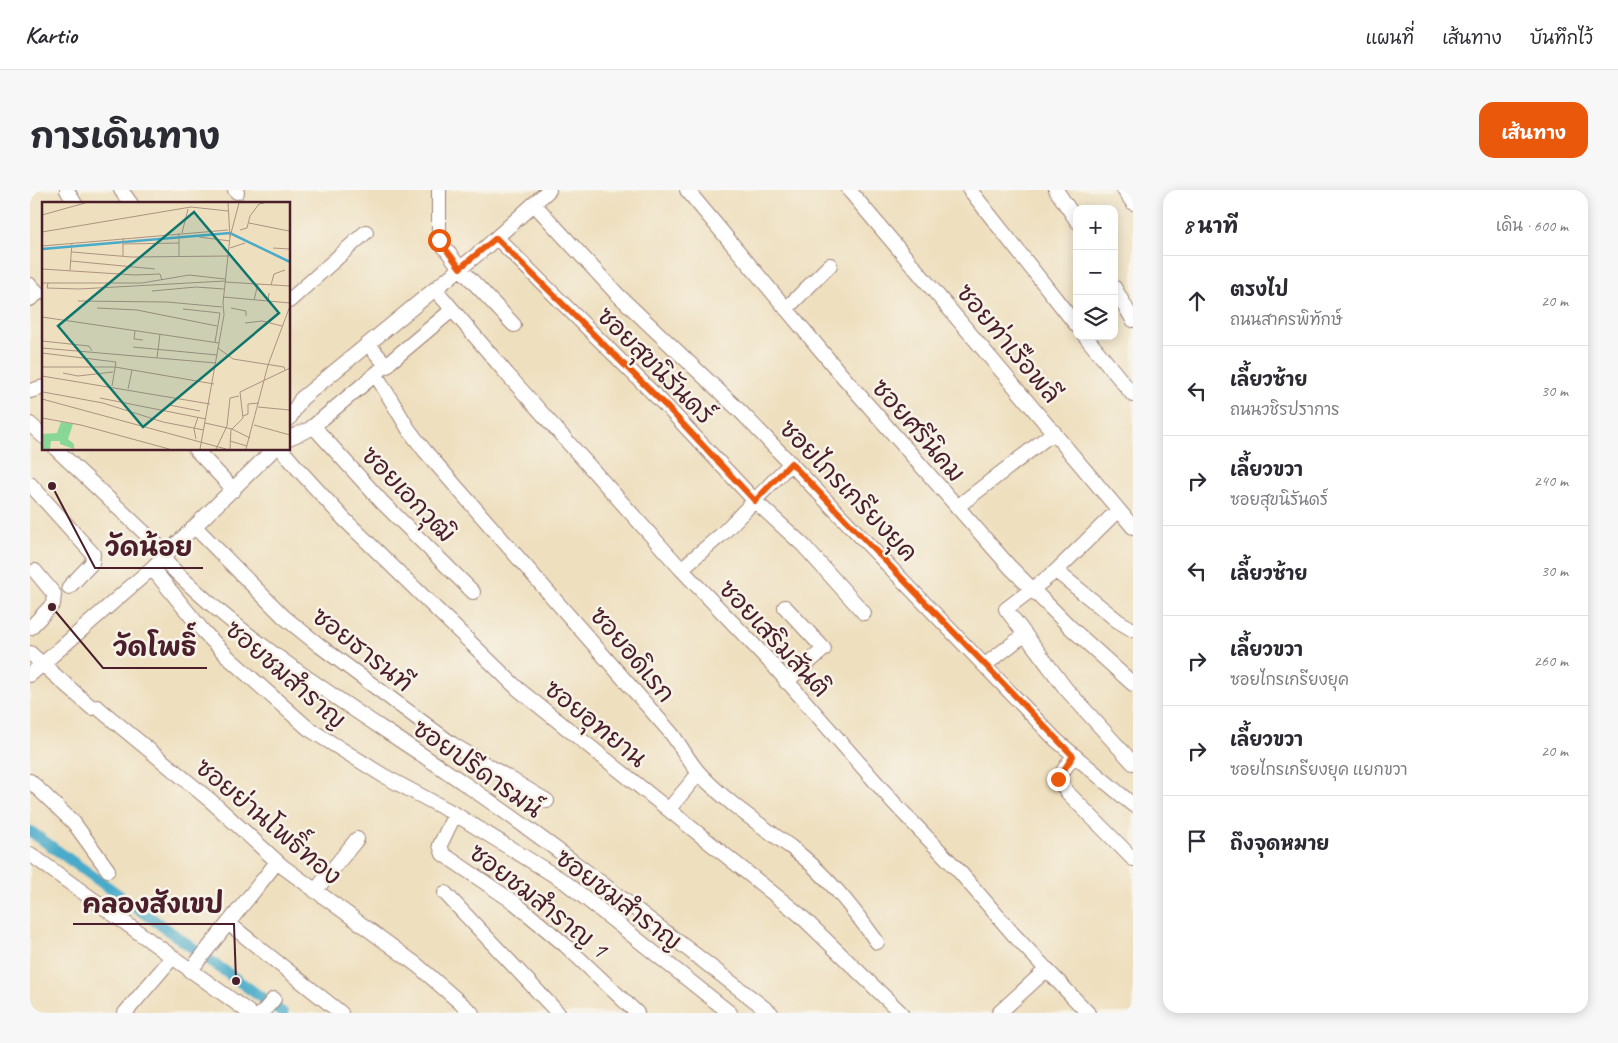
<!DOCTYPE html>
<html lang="th">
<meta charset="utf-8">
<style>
body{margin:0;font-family:Caveat,"Playpen Sans Thai",sans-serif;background:#f7f7f7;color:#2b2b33}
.controls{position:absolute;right:15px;top:15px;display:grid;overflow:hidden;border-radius:10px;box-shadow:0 2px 12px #0003}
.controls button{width:45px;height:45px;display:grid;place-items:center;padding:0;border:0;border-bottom:1px solid #e1e1e2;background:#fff;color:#2b2b33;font:25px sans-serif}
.stop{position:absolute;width:15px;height:15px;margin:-11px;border:4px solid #ea580c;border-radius:50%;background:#fff}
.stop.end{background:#ea580c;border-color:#fff;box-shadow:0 1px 5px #0008}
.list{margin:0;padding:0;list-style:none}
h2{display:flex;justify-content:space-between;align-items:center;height:65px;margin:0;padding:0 20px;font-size:21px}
h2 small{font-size:16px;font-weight:400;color:#7c7c81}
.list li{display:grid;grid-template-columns:32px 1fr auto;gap:15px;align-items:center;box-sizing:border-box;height:90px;padding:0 20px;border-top:1px solid #e1e1e2}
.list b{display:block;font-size:19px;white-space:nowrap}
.list p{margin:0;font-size:16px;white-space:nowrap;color:#7c7c81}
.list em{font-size:16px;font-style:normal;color:#7c7c81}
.icon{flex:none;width:28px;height:28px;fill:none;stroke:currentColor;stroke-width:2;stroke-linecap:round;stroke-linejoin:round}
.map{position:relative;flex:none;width:1103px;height:823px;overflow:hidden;border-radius:15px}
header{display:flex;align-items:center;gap:30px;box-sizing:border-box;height:70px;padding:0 25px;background:#fff;border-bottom:1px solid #e1e1e2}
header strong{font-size:24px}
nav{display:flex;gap:28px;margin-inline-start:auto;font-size:18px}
.intro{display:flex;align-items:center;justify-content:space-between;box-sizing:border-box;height:120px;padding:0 30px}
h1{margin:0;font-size:35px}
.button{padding:12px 22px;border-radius:15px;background:#ea580c;color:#fff;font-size:18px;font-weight:700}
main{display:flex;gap:30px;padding:0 30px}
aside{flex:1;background:#fff;border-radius:15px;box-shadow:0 2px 12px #0003}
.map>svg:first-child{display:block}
</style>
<header>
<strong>Kartio</strong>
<nav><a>แผนที่</a><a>เส้นทาง</a><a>บันทึกไว้</a></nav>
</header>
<div class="intro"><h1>การเดินทาง</h1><a class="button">เส้นทาง</a></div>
<main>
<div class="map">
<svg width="1103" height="823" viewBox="0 0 1103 823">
<rect width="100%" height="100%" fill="#f7f3e8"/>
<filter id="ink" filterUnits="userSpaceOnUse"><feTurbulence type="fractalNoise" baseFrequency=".02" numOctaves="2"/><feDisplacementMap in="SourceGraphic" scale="10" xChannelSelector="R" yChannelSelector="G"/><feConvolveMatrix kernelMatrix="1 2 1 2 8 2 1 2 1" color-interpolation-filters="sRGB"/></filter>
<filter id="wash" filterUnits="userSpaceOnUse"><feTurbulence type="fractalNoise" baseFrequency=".0096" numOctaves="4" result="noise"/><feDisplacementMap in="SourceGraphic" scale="20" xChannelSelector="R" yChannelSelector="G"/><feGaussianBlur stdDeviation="1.12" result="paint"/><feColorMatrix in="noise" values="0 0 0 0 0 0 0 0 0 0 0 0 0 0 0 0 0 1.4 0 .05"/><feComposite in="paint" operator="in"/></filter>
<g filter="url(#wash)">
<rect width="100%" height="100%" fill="#eedfbe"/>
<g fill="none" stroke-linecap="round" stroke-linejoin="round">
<path stroke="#49abc9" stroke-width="11" d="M 0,641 L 253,823"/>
</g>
</g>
<g filter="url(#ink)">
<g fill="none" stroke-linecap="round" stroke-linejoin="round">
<g stroke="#9c7f74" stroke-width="16">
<path id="minor" d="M 37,0 L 45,14
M 91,0 L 101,14
M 205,0 L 207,2
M 409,0 L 409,50 L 430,78 L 484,135
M 657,0 L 809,182 L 980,377 L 1041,438 L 1103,494
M 819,0 L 1103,337
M 940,0 L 1047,136
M 1026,0 L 1047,31
M 1094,0 L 1103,13
M 504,14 L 587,104 L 711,222 L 1026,550 L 1103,615
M 467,48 L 638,218 L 725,311 L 773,355 L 834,423
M 0,95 L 8,103 L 0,109
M 1084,97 L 1103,130
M 405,99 L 477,184 L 651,379 L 742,474 L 865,614 L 928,680 L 984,745 L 1058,823
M 259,111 L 336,42
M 756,119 L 800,75
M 1055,146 L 1103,205
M 338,154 L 357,176
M 346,185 L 379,240 L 395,261 L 641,543 C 651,556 659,572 670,584 C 697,613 731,635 762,658 C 796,684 822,717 847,752
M 0,201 L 14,197
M 259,229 L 271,209 L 455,58 L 519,0
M 0,234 L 14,247
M 283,236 L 352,312 L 443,402
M 259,248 L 280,239 L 422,120
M 26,259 L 137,364
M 165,259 L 204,300
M 251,259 L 269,280 L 314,329 L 488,499 L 770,725 L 871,823
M 0,294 L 63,364 L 62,373 L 39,397
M 927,317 L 1024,242
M 1088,320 L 1026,381 L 976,419 L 1036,499 L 1103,573
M 165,337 L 254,427 L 290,456 L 422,554 L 517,611
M 132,368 C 220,459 331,522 435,594 C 540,666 640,746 741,823
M 122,378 L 173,441 L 201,470 L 279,539 L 354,586 L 425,624 L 535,692 L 700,823
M 651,379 L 692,344 L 761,273
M 1026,381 L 1088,431 L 1103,440
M 755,417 L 794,459 L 756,492
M 0,438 L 23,414 L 24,404 L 5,381
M 0,463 L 62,518 L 67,517 L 181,611 L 252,676 L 387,775 L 442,823
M 955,475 L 995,444
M 0,485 L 122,378 L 244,259
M 1043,566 L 1028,589 L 1038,603 L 1103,669
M 0,591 L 44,633 L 78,680
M 639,619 L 669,583
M 425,624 L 410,655 L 413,664 L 485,713 L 535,755 L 607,823
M 0,664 L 220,823
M 285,701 L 327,649
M 415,703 L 528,823
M 198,733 L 311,823
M 160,781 L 247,672
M 95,823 L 142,768
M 232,823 L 244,809
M 969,823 L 1017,779"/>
</g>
<use href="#minor" stroke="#fff" stroke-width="14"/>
</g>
</g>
<g fill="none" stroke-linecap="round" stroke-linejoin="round" filter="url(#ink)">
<path stroke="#ea580c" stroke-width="6" d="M 409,50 L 430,78 L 466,48 L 638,218 L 725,311 L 761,273 L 1043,566 L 1028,589"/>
</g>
<g text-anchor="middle" stroke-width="5" stroke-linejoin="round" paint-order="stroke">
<g font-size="25" fill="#4a1f2b" stroke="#f7f3e8">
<text transform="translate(979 153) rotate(50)" y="9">ซอยท่าเรือพลี</text>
<text transform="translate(626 175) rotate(45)" y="9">ซอยสุขนิรันดร์</text>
<text transform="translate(889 240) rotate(49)" y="9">ซอยศรีนิคม</text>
<text transform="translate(819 300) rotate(46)" y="9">ซอยไกรเกรียงยุค</text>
<text transform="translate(379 304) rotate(46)" y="9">ซอยเอกวุฒิ</text>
<text transform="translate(745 448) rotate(47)" y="9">ซอยเสริมสันติ</text>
<text transform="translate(333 459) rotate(38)" y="9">ซอยธารนที</text>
<text transform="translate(603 464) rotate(50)" y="9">ซอยอดิเรก</text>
<text transform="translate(256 484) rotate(41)" y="9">ซอยชมสำราญ</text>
<text transform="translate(566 533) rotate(39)" y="9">ซอยอุทยาน</text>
<text transform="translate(448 578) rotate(35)" y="9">ซอยปรีดารมน์</text>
<text transform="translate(239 631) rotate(40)" y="9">ซอยย่านโพธิ์ทอง</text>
<text transform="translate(589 709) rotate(37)" y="9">ซอยชมสำราญ</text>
<text transform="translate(509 710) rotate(38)" y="9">ซอยชมสำราญ 1</text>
</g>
</g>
<g transform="translate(12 12)">
<rect width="248" height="248" fill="#eedfbe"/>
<path d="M 19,220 L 31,222 L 26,237 L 32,242 L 32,247 L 18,242 L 18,239 L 9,239 L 8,247 L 0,247 L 0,232 L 15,231 Z" fill="#88d796"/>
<path fill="none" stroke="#49abc9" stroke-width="2.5" d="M 0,47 L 188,31 L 248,60"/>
<path fill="none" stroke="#ac9283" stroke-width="1" d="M 0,13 L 43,1M 207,21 L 247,29M 198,28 L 205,26 L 208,14 L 217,2 L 222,1M 0,30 L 149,5 L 186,9M 137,31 L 137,54M 140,31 L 146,7M 157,35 L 188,39M 188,35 L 197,1M 81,36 L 81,54M 81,42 L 137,41M 0,44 L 186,28M 188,46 L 203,41M 231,46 L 248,47M 30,50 L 89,55 L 187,54M 29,59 L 113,67M 0,67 L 93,73 L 118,72 L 120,78M 28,68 L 30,41M 183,80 L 248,84M 0,81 L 100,81 L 147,73 L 183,77M 6,81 L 5,86 L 37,87 L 183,79M 229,83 L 232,72 L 243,68M 110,89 L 154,85 L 182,87M 227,91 L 226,99 L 248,101M 181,95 L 226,99M 212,98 L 216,82M 36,99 L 125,100 L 180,105M 55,106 L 95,108 L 175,124M 189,106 L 204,109 L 204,114M 141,107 L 178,111M 0,115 L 177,141M 203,121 L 220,119 L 240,124M 93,129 L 92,137 L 101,138M 0,139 L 47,144 L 50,149M 173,140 L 178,111M 91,145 L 175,153M 0,146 L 174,161M 176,146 L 191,157 L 242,165 L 243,168M 0,151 L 74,160 L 70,184M 115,156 L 118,132M 0,165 L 73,165 L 172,182M 21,171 L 36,174 L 71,170M 0,174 L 168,202M 86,187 L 90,168M 1,190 L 61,201 L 121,220 L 162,228M 58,196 L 164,217M 0,197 L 184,247M 127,203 L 158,209M 216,205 L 248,208M 201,214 L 206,212 L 206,202 L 217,201M 0,216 L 39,223 L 127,247M 163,221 L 190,227 L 208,236M 212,223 L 248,233M 190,227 L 201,216 L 198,190 L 248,166M 154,237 L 152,227 L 156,215M 188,239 L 205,244M 158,247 L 182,113 L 181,101 L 188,35 L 186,1M 174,247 L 185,224 L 188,196 L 197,194M 188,247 L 189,227M 204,247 L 226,163 L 248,104"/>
<path fill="#0f766e" fill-opacity="0.15" stroke="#0f766e" stroke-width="2.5" d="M 152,10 L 237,111 L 101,225 L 16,124 Z"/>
<rect width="248" height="248" fill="none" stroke="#4a1f2b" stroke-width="2.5"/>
</g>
<path fill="none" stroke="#4a1f2b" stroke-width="2" d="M22 296L65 378H173M22 417L73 478H177M206 791L204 734H43"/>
<g fill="#4a1f2b" stroke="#f7f3e8" stroke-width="2">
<circle cx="22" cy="296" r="5"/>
<circle cx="22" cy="417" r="5"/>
<circle cx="206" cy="791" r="5"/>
</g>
<g font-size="26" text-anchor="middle" font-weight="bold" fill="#4a1f2b" stroke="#f7f3e8" stroke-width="5" stroke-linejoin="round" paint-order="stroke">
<text x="119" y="366">วัดน้อย</text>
<text x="125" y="466">วัดโพธิ์</text>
<text x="123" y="723">คลองสังเขป</text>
</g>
</svg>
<div class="controls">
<button>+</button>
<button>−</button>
<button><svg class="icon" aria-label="layers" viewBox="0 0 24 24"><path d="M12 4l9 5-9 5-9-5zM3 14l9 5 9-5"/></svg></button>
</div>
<div class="stop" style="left:409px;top:50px"></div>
<div class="stop end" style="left:1028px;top:589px"></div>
</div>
<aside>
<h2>8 นาที<small>เดิน · 600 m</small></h2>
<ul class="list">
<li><svg class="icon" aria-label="ahead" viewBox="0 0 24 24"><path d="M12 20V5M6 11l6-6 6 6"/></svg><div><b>ตรงไป</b><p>ถนนสาครพิทักษ์</p></div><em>20 m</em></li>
<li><svg class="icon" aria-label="left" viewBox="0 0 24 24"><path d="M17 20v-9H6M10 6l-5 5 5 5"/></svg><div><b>เลี้ยวซ้าย</b><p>ถนนวชิรปราการ</p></div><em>30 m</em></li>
<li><svg class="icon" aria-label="right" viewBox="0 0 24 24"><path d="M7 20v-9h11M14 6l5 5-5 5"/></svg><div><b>เลี้ยวขวา</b><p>ซอยสุขนิรันดร์</p></div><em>240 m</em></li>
<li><svg class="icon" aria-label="left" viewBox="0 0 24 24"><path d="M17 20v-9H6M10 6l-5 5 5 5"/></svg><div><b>เลี้ยวซ้าย</b></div><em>30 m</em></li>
<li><svg class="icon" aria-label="right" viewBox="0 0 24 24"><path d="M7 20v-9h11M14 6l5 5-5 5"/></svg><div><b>เลี้ยวขวา</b><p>ซอยไกรเกรียงยุค</p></div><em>260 m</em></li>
<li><svg class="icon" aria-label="right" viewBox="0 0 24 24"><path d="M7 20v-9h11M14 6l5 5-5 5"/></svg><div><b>เลี้ยวขวา</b><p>ซอยไกรเกรียงยุค แยกขวา</p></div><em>20 m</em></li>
<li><svg class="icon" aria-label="arrive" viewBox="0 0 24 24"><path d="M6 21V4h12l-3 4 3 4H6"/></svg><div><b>ถึงจุดหมาย</b></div></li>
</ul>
</aside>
</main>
